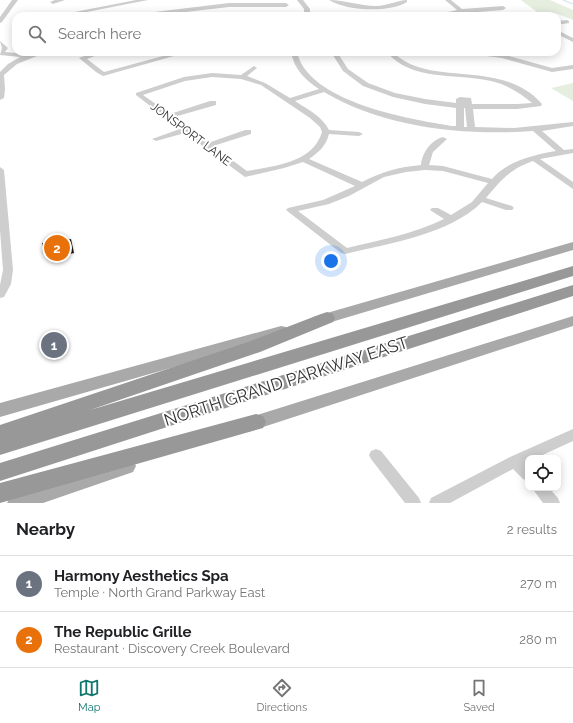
<!DOCTYPE html>
<meta charset="utf-8">
<style>
body{margin:0;font-family:Raleway,sans-serif;background:#f6f6f6;color:#202124}
.controls{position:absolute;right:12px;bottom:12px;display:grid;overflow:hidden;border-radius:8px;box-shadow:0 2px 10px #0003}
.controls button{width:36px;height:36px;display:grid;place-items:center;padding:0;border:0;border-bottom:1px solid #e0e0e0;background:#fff;color:#202124;font:20px sans-serif}
.you{position:absolute;left:331px;top:261px;width:14px;height:14px;margin:-10px;border:3px solid #fff;border-radius:50%;background:#1a73e8;box-shadow:0 0 0 6px #1a73e833}
.badge{display:grid;place-items:center;width:26px;height:26px;border-radius:50%;background:#0f766e;color:#fff;font-size:13px;font-weight:700}
.pin{position:absolute;translate:-50% -50%;border:2px solid #fff;box-shadow:0 1px 4px #0006}
.list{margin:0;padding:0;list-style:none}
h2{display:flex;justify-content:space-between;align-items:center;height:52px;margin:0;padding:0 16px;font-size:17px}
h2 small{font-size:13px;font-weight:400;color:#757577}
.list li{display:grid;grid-template-columns:26px 1fr auto;gap:12px;align-items:center;box-sizing:border-box;height:56px;padding:0 16px;border-top:1px solid #e0e0e0}
.list b{display:block;font-size:15px;white-space:nowrap}
.list p{margin:0;font-size:13px;white-space:nowrap;color:#757577}
.list em{font-size:13px;font-style:normal;color:#757577}
.icon{flex:none;width:22px;height:22px;fill:none;stroke:currentColor;stroke-width:2;stroke-linecap:round;stroke-linejoin:round}
.map{position:relative;flex:none;width:573px;height:503px;overflow:hidden}
.search{position:absolute;background:#fff;box-shadow:0 2px 10px #0003;left:12px;right:12px;top:12px;height:44px;display:flex;align-items:center;gap:10px;box-sizing:border-box;padding:0 14px;border-radius:12px;color:#757577;font-size:15px}
.sheet{height:164px;background:#fff}
nav{display:flex;justify-content:space-around;align-items:center;box-sizing:border-box;height:56px;border-top:1px solid #e0e0e0;background:#fff;font-size:11px;color:#757577}
nav a{display:grid;justify-items:center;gap:2px}
nav .on{color:#0f766e}
.map>svg:first-child{display:block}
</style>
<div class="map">
<svg width="573" height="503" viewBox="0 0 573 503">
<rect width="100%" height="100%" fill="#fff"/>
<path fill="#e6eee0" d="M 521,0 L 550,0 L 573,10 L 573,20 L 555,13 L 541,15 Z
M 573,83 L 573,101 L 551,88 Z"/>
<g fill="none" stroke-linecap="round" stroke-linejoin="round">
<path stroke="#ccdeed" stroke-width="1" d="M 563,0 L 573,4"/>
</g>
<path fill="#181818" d="M 65,238 L 66,240 L 71,239 L 74,253 L 48,259 L 47,253 L 43,254 L 42,243 Z"/>
<g fill="none" stroke-linecap="round" stroke-linejoin="round">
<path fill="#cecece" fill-rule="evenodd" d="M 12,0 L 18,0 L 2,22 L 0,23 L 0,17 Z
M 55,0 L 65,0 L 53,4 L 50,2 Z
M 136,0 L 148,0 L 66,16 L 54,16 Z
M 297,0 L 303,0 L 310,9 L 310,16 L 304,16 L 304,9 Z
M 329,0 C 345,0 360,6 376,6 C 387,6 398,0 407,0 L 407,2 C 390,13 346,11 329,0 Z
M 445,0 L 451,0 L 462,9 L 503,6 L 506,8 L 503,10 L 430,16 L 457,10 Z
M 229,3 L 286,3 L 289,5 L 286,7 L 229,7 L 151,16 L 135,16 L 138,14 Z
M 567,20 L 569,21 L 569,23 L 557,25 L 557,21 Z
M 557,30 L 573,38 L 573,42 L 557,34 Z
M 0,41 L 8,48 L 5,52 L 27,54 L 36,52 L 47,52 L 17,64 L 4,75 L 5,89 L 4,98 L 0,100 L 0,72 L 8,64 L 20,57 L 0,55 L 2,48 Z
M 95,52 L 105,52 L 87,59 L 104,72 L 178,52 L 188,52 L 103,76 L 96,72 L 79,58 Z
M 291,52 L 297,52 C 308,102 409,119 452,126 L 456,126 L 456,108 L 425,104 L 393,97 L 363,86 L 343,71 L 331,52 L 337,52 L 348,69 L 368,83 L 395,93 L 425,99 L 456,103 L 456,99 L 460,97 L 471,98 L 472,104 L 517,104 L 532,103 C 520,93 506,84 491,81 C 458,73 411,82 387,52 L 393,52 C 429,89 501,57 542,104 L 541,106 L 517,109 L 473,109 L 475,127 L 514,128 L 573,122 L 573,126 L 542,131 L 564,150 L 573,149 L 573,153 L 540,159 L 573,182 L 573,189 L 533,161 C 510,169 501,180 486,198 L 512,206 L 514,208 L 512,210 L 506,210 L 482,202 C 449,235 389,243 345,254 L 341,253 L 286,210 L 288,208 L 323,200 L 355,186 L 303,162 L 284,168 L 245,177 L 185,133 L 156,141 L 152,139 L 180,129 L 136,95 L 136,93 L 184,77 L 212,73 L 241,75 L 254,66 L 257,68 L 247,76 L 265,83 L 290,98 L 319,89 C 305,80 294,69 291,52 ZM 212,77 L 241,79 L 261,85 L 310,118 L 320,127 L 322,132 C 313,163 274,166 247,171 L 213,146 L 251,134 L 251,130 L 245,130 L 208,143 L 174,117 L 216,105 L 216,101 L 210,101 L 170,114 L 143,95 L 185,81 ZM 324,92 C 384,128 465,136 533,131 L 556,151 C 533,155 507,161 492,179 L 443,166 L 429,165 L 433,152 L 447,139 L 443,137 C 431,140 422,153 421,165 C 399,167 381,172 362,182 L 309,159 C 319,152 326,146 329,134 L 359,136 L 363,134 L 359,132 L 329,130 C 322,116 307,109 295,101 ZM 464,108 L 465,108 L 467,127 L 464,127 ZM 425,170 L 443,171 L 488,183 L 472,202 L 451,215 L 438,208 L 432,208 L 430,210 L 444,219 C 413,234 380,240 347,248 L 298,211 L 329,204 L 349,196 L 384,177 L 406,172 Z
M 468,52 L 502,54 L 552,68 L 573,65 L 573,69 L 552,72 L 502,58 L 471,54 Z
M 0,167 L 4,170 L 13,270 L 11,284 L 4,297 L 0,298 L 0,285 L 3,270 L 0,230 Z
M 573,429 L 573,441 L 536,458 L 528,458 L 528,462 L 526,463 L 528,465 L 528,481 L 523,479 L 513,469 L 450,503 L 429,503 L 431,498 L 510,457 Z
M 376,449 L 381,451 L 419,498 L 421,503 L 405,503 L 371,459 L 369,455 L 371,451 Z
M 532,488 L 549,488 L 558,498 L 560,503 L 543,503 Z"/>
<path fill="#a9a9a9" fill-rule="evenodd" d="M 573,242 L 573,250 L 318,326 L 313,325 L 311,321 L 313,317 Z
M 573,316 L 573,326 L 248,432 L 242,430 L 239,425 L 242,420 L 248,418 Z
M 281,326 L 286,327 L 288,331 L 286,335 L 0,417 L 0,403 Z
M 127,458 L 133,460 L 136,466 L 133,472 L 43,503 L 7,503 L 10,497 L 17,494 Z"/>
<path fill="#989898" fill-rule="evenodd" d="M 573,266 L 573,276 L 0,455 L 0,425 L 248,342 L 321,314 L 327,312 L 333,314 L 335,318 L 333,322 L 260,352 L 90,410 Z
M 573,285 L 573,296 L 0,481 L 0,463 Z
M 256,414 L 263,416 L 266,422 L 263,428 L 0,503 L 0,483 Z"/>
</g>
<g text-anchor="middle" stroke-width="4" stroke-linejoin="round" paint-order="stroke">
<g font-size="12" fill="#313131" stroke="#fff">
<text transform="translate(191 134) rotate(37)" y="4">JONSPORT LANE</text>
</g>
<g font-size="17" fill="#313131" stroke="#fff">
<text transform="translate(286 381) rotate(-18)" y="6">NORTH GRAND PARKWAY EAST</text>
</g>
</g>
</svg>
<div class="controls">
<button><svg class="icon" aria-label="locate" viewBox="0 0 24 24"><circle cx="12" cy="12" r="6"/><path d="M12 2v4M12 18v4M2 12h4M18 12h4"/></svg></button>
</div>
<div class="you"></div>
<div class="pin badge" style="left:54px;top:345px;background:#6b7280">1</div>
<div class="pin badge" style="left:57px;top:248px;background:#e8710a">2</div>
<div class="search"><svg class="icon" aria-label="search" viewBox="0 0 24 24"><circle cx="10" cy="10" r="6"/><path d="M15 15l6 6"/></svg>Search here</div>
</div>
<section class="sheet">
<h2>Nearby<small>2 results</small></h2>
<ul class="list">
<li><span class="badge" style="background:#6b7280">1</span><div><b>Harmony Aesthetics Spa</b><p>Temple · North Grand Parkway East</p></div><em>270 m</em></li>
<li><span class="badge" style="background:#e8710a">2</span><div><b>The Republic Grille</b><p>Restaurant · Discovery Creek Boulevard</p></div><em>280 m</em></li>
</ul>
</section>
<nav>
<a class="on"><svg class="icon" aria-label="map" viewBox="0 0 24 24"><path d="M3 6l6-2 6 2 6-2v14l-6 2-6-2-6 2zM9 4v14M15 6v14"/></svg>Map</a>
<a><svg class="icon" aria-label="directions" viewBox="0 0 24 24"><path d="M12 3l9 9-9 9-9-9zM9 14v-3h6M13 9l2 2-2 2"/></svg>Directions</a>
<a><svg class="icon" aria-label="saved" viewBox="0 0 24 24"><path d="M7 4h10v16l-5-4-5 4z"/></svg>Saved</a>
</nav>
